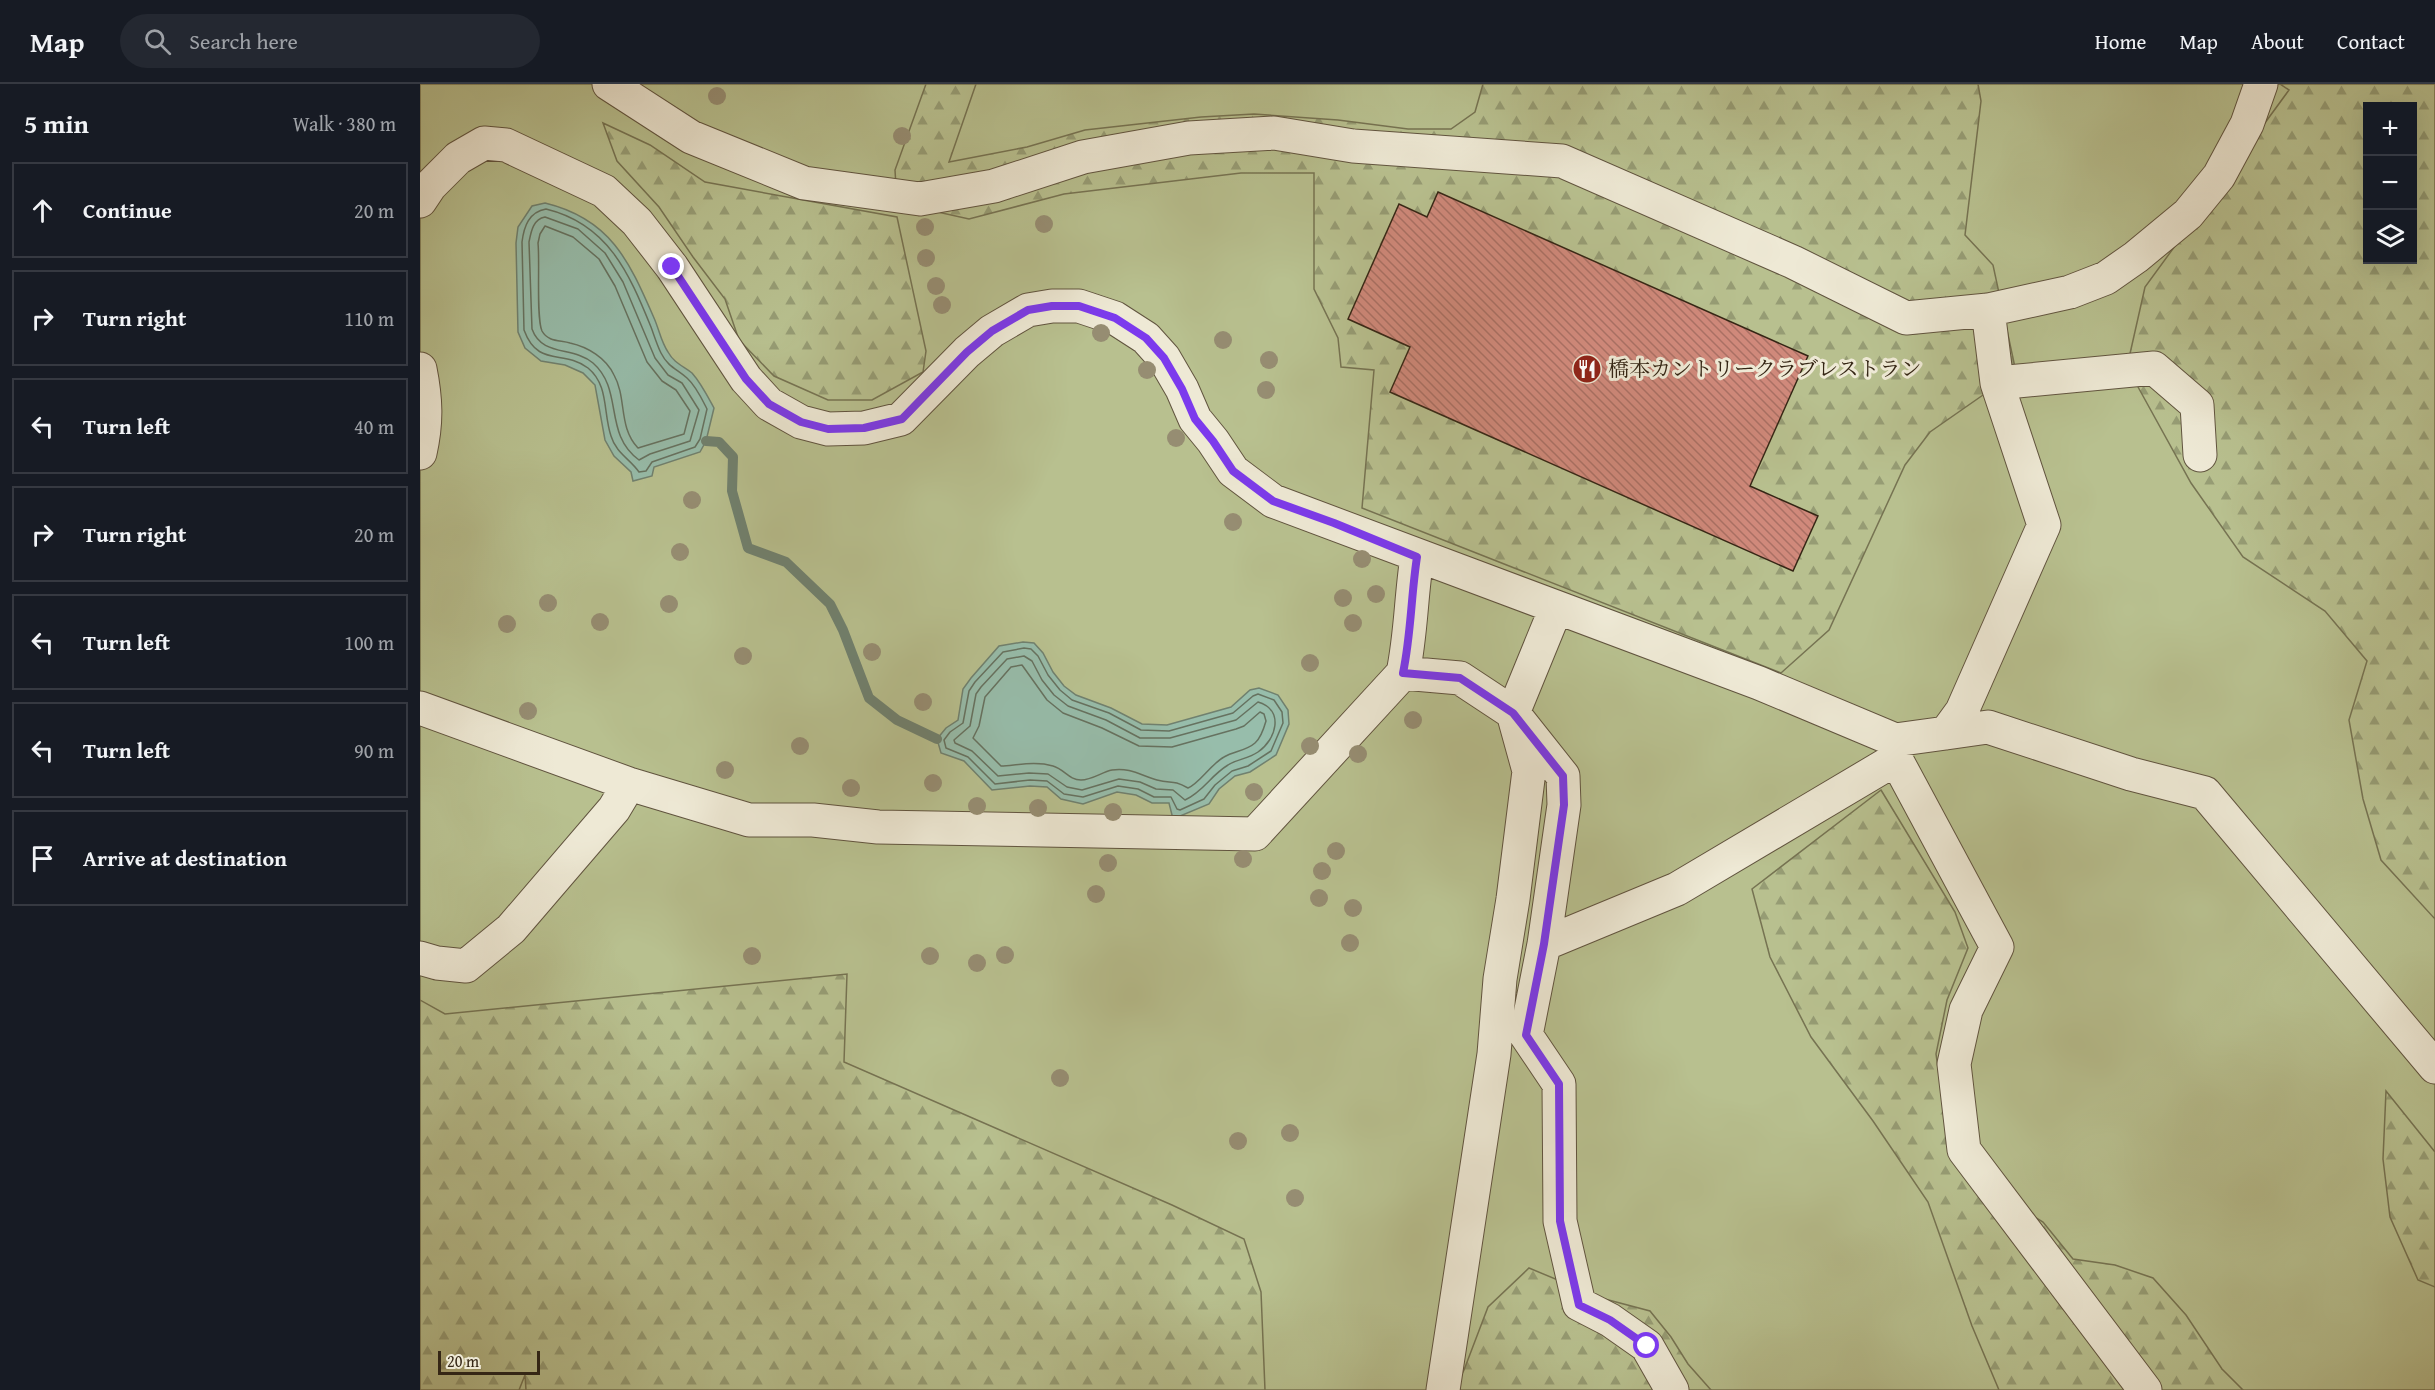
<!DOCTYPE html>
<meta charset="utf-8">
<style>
body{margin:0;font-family:"Gentium Book Plus","Noto Serif JP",serif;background:#242831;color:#f1f3f6}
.controls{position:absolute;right:18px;top:18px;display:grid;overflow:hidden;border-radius:0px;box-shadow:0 6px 24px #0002}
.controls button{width:54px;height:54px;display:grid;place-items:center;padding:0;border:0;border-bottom:2px solid #363941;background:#171b24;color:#f1f3f6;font:30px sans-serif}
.scale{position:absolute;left:18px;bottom:15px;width:102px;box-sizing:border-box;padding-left:6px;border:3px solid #352615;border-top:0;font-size:16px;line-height:21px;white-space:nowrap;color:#352615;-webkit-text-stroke:4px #eee9d5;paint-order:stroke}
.stop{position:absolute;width:18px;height:18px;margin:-14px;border:4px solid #7c3aed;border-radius:50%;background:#fff}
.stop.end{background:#7c3aed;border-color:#fff;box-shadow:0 2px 6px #0008}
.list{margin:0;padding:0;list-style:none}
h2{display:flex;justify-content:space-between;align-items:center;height:78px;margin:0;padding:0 24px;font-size:26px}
h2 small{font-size:20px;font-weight:400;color:#9ea1a6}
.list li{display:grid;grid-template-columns:39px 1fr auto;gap:18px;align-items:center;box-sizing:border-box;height:96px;margin:0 12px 12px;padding:0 12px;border:2px solid #363941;border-radius:0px}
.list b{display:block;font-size:22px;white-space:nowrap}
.list em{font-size:20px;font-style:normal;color:#9ea1a6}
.icon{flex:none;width:33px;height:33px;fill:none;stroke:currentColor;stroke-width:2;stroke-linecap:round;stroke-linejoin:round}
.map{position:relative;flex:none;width:2015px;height:1306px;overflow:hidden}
header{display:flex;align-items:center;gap:36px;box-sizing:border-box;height:84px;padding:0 30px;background:#171b24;border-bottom:2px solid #363941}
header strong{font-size:28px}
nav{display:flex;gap:33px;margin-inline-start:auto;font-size:21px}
.search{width:420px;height:54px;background:#242831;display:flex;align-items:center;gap:15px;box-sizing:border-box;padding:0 21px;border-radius:33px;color:#9ea1a6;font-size:22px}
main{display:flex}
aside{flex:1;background:#171b24}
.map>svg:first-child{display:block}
</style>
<header>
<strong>Map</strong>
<div class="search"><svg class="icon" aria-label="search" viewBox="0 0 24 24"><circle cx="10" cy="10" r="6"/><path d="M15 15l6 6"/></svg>Search here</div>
<nav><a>Home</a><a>Map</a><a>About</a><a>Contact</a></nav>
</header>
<main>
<aside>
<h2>5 min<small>Walk · 380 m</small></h2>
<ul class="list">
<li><svg class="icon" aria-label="ahead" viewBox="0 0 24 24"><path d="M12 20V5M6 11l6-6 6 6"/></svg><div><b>Continue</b></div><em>20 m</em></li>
<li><svg class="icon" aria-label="right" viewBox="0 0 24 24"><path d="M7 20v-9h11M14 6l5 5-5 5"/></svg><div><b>Turn right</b></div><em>110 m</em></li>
<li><svg class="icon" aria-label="left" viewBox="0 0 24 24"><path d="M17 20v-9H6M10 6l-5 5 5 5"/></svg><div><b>Turn left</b></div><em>40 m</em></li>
<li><svg class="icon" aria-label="right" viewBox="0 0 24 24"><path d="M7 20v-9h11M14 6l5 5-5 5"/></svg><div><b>Turn right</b></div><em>20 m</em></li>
<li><svg class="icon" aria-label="left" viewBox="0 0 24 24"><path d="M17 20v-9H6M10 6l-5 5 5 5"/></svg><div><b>Turn left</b></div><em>100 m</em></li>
<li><svg class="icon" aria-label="left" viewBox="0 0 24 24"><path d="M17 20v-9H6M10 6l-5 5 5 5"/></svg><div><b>Turn left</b></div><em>90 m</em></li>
<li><svg class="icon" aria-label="arrive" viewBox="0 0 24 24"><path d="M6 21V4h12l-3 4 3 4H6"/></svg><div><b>Arrive at destination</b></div></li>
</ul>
</aside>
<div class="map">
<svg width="2015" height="1306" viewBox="0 0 2015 1306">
<defs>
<pattern id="forest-firs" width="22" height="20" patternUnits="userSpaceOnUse" patternTransform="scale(1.5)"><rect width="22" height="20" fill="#b8c08f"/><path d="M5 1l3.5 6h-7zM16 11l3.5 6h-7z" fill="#969c74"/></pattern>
<pattern id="building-back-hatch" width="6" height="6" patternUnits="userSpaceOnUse" patternTransform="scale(1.5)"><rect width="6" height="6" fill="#d0897b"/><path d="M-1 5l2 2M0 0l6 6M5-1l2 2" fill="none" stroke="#aa7064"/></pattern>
</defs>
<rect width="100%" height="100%" fill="#e5ddbe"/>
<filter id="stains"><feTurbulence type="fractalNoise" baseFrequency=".00333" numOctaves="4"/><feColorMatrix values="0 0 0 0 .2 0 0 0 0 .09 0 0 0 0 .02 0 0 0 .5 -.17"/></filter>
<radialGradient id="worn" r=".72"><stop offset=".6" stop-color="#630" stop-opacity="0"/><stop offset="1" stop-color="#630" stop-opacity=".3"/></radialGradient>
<path fill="#b8c08f" stroke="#767352" stroke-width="1.5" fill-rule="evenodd" d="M 0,0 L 2015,0 L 2015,1306 L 0,1306 ZM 1948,22 L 1992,22 L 1992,176 L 1948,176 Z"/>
<path fill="url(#forest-firs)" stroke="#767352" stroke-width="1.5" fill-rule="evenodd" d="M 506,0 L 556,0 L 529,78 L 607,63 L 665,46 L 781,33 L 834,30 L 918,36 L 988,45 L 1031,45 L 1055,28 L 1063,0 L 1558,0 L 1561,17 L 1545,151 L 1573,181 L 1596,288 L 1510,348 L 1485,381 L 1409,546 L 1361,589 L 942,424 L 954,286 L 921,283 L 918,254 L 894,205 L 894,89 L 821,89 L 644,110 L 549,135 L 477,119 L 475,86 Z
M 1860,0 L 2015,0 L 2015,835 L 1961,776 L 1943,715 L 1929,636 L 1947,577 L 1905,527 L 1823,473 L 1771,399 L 1707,283 L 1725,203 L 1869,6 ZM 1948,22 L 1992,22 L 1992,176 L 1948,176 Z
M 183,39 L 230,61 L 285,98 L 477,133 L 506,267 L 503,288 L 452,316 L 408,316 L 354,292 L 319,256 L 305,215 L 273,173 L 239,123 L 197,77 Z
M 1461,706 L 1535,828 L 1548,864 L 1527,916 L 1516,970 L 1525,1033 L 1541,1088 L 1623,1138 L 1653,1175 L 1695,1181 L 1733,1194 L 1766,1231 L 1802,1285 L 1823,1306 L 1579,1306 L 1552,1242 L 1508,1118 L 1453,1037 L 1391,953 L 1350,873 L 1332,805 Z
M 427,890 L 424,978 L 752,1121 L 824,1155 L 841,1208 L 845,1306 L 106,1306 L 105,1291 L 99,1306 L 0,1306 L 0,916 L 25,930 Z
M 1966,1007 L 2015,1068 L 2015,1203 L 1998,1196 L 1970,1133 L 1963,1075 Z
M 1109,1184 L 1181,1214 L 1230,1227 L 1251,1253 L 1268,1280 L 1291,1306 L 1034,1306 L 1044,1286 L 1068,1223 Z"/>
<path fill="#97bdab" stroke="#70816f" stroke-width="1.5" d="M 125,119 C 191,135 209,177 234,234 C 239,245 241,258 248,268 C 254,279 263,282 272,289 C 281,299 288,313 294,324 L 286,357 L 280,368 L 234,383 L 232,392 L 213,397 L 211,388 L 194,372 L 185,356 L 175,301 L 163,289 L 145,281 L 121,277 L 105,264 L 98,248 L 96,159 L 98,143 L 112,122 Z
M 603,558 L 614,559 L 623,569 L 633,588 L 644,602 L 656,611 L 691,624 L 722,640 L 747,641 L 811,623 L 830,606 L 839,604 L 858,611 L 868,626 L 869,640 L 856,671 L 830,688 L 815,692 L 799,705 L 789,720 L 753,735 L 749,719 L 732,719 L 716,711 L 697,708 L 663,720 L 641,715 L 627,703 L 610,702 L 572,706 L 544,677 L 521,669 L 517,655 L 526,644 L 538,636 L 543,605 L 551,594 L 579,562 Z"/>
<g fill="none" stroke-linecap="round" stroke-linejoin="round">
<path stroke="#667260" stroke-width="1.5" d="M 126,125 C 188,140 209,189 231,243 C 234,251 237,261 241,269 C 248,283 257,285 267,294 C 276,302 282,315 287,325 L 280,355 L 275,363 L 232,378 L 226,387 L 219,388 C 210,375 196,369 191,352 C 183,329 189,301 168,284 C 143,265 118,284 104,246 L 102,158 C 104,142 109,128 126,125 Z
M 125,133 L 158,145 L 185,169 L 203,198 L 235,274 L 248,291 L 262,299 L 279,326 L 270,357 L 230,370 L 219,376 C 183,350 204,306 173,279 C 153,262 122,273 112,245 L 109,158 C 111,148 113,135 125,133 Z
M 125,142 L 153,153 L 179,175 L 195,202 L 227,278 L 242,297 L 256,306 L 270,327 L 264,350 L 218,364 C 198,343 207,314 194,291 C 186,274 168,263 150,259 C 140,256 128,258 122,247 C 116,234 120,178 118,159 L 120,150 Z
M 604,564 L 611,565 L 618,572 L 628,591 L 640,606 L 652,616 L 689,629 L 721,646 L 749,647 L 813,629 L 833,612 L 838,610 L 854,616 L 862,628 L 863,639 L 851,667 L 828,682 L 812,687 L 795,701 L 784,715 L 760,726 L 757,725 L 751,713 L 734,713 L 718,705 L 698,702 L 663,713 L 644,710 L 627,697 L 610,696 L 575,700 L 548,673 L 526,664 L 524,656 L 530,648 L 543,639 L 549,607 L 555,598 L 583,568 Z
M 604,572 L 612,577 L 622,596 L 634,611 L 648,622 L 686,636 L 720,654 L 750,654 L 816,636 L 838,618 C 865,626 856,656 838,668 C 828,675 817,675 808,681 C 790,692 784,707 765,716 L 753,706 L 736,705 L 720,698 L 699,695 L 662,706 L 647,703 L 628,690 L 609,689 L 578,692 L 552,667 L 535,659 L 534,656 L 550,642 L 556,610 L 561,603 L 587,575 Z
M 602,581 L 627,616 L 643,629 L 682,644 L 719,662 L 752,663 L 816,645 L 824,642 L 840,628 L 844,630 L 846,637 C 844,644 841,654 835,659 C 826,667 814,667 804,673 C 791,680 779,700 768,704 C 752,695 752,700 737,696 C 722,692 710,683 692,686 C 682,688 672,696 661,696 C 649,696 644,685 633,682 C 616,677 598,681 581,682 L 553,654 L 559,642 L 565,613 L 591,583 Z"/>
<path stroke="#70816f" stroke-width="10" d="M 286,357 L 299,358 L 313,373 L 312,407 L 328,464 L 366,478 L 410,520 L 423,546 L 449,614 L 477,636 L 517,655"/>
</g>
<path fill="url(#building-back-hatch)" stroke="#352615" stroke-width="1.5" d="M 1018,108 L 1388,272 L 1330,402 L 1398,432 L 1373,487 L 970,308 L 990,263 L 928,235 L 979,120 L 1007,133 Z"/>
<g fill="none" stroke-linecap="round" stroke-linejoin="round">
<g stroke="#61543f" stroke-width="35">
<path id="minor" d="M 189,0 L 271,53 L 384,99 L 500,115 L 574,102 L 663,73 L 769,54 L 854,49 L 933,62 L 1142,77 L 1373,178 L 1486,234 L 1568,226 L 1650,208 L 1686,194 L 1716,173 L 1768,130 L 1799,92 L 1827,40 L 1841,0
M 0,117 L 10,102 L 38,74 L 64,59 L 86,61 L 184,107 L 217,138 L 252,183 L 326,295 L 349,320 L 381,338 L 408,345 L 444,344 L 481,335 L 547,268 L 572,247 L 608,226 L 632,222 L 659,222 L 695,234 L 726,254 L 744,274 L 762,305 L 775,335 L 793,357 L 813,387 L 853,417 L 1339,599 L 1475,656 L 1526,649 L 1542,627 L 1624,441 L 1577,299 L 1568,226
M 0,285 C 6,315 7,338 0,369
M 1577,299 L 1734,284 L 1777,321 L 1780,371
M 1136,524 L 1093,629 L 1143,692 L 1144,721 L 1124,860 L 1106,951 L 1139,1000 L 1140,1137 L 1159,1220 L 1190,1236 L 1227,1262 L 1252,1306
M 983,589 L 1040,594 L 1093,629 L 1109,687 L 1093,815 L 1080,895 L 1074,970 L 1023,1306
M 0,624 L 209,700 L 329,736 L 393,736 L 458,743 L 835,750 L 983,589 C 991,551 991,512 997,473
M 1526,649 L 1568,643 L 1711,690 L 1785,709 L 2015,983
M 1475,656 L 1476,675 L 1577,863 L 1546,926 L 1534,980 L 1544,1066 L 1725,1306
M 1124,860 L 1257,805 L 1476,675
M 0,874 L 17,879 L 46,882 L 91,845 L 194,725 L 209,700"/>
</g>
<use href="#minor" stroke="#eee9d5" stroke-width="33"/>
</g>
<g fill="#968d72">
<circle cx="297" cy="12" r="9"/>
<circle cx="482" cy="52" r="9"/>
<circle cx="624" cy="140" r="9"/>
<circle cx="505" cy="143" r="9"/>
<circle cx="506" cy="174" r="9"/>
<circle cx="516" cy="202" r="9"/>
<circle cx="522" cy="221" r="9"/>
<circle cx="681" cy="249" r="9"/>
<circle cx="803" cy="256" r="9"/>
<circle cx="849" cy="276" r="9"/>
<circle cx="727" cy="286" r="9"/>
<circle cx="846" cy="306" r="9"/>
<circle cx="756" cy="354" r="9"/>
<circle cx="272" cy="416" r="9"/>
<circle cx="813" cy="438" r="9"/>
<circle cx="260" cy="468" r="9"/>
<circle cx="942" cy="475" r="9"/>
<circle cx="956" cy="510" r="9"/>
<circle cx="923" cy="514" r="9"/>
<circle cx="128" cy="519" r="9"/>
<circle cx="249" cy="520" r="9"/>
<circle cx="180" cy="538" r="9"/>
<circle cx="933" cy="539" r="9"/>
<circle cx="87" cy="540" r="9"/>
<circle cx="452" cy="568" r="9"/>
<circle cx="323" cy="572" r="9"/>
<circle cx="890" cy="579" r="9"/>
<circle cx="503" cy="618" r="9"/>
<circle cx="108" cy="627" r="9"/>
<circle cx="993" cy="636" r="9"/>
<circle cx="380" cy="662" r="9"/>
<circle cx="890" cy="662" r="9"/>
<circle cx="938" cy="670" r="9"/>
<circle cx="305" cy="686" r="9"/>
<circle cx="513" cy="699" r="9"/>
<circle cx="431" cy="704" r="9"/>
<circle cx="834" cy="708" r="9"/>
<circle cx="557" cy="722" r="9"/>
<circle cx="618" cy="724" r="9"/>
<circle cx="693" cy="728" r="9"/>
<circle cx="916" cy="767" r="9"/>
<circle cx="823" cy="775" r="9"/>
<circle cx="688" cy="779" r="9"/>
<circle cx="902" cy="787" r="9"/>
<circle cx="676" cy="810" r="9"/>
<circle cx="899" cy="814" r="9"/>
<circle cx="933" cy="824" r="9"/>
<circle cx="930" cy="859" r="9"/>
<circle cx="585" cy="871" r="9"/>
<circle cx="332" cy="872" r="9"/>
<circle cx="510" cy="872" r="9"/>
<circle cx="557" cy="879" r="9"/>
<circle cx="640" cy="994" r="9"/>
<circle cx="870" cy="1049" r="9"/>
<circle cx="818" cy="1057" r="9"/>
<circle cx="875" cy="1114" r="9"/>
</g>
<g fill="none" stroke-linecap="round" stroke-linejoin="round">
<path stroke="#7c3aed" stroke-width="8" d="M 252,183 L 326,295 L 349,320 L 381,338 L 408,345 L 444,344 L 482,335 L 547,268 L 572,247 L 608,226 L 632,222 L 659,222 L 695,234 L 726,254 L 744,274 L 762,305 L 775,335 L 793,357 L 813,387 L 853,417 L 914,439 L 997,473 C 991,512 991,551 983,589 L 1040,594 L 1093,629 L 1143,692 L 1144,721 L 1124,860 L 1106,951 L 1139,1000 L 1140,1137 L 1159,1221 L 1190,1236 L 1227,1262"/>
</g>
<defs>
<g id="restaurant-disc" transform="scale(1.5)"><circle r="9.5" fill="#8f2418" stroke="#eee9d5"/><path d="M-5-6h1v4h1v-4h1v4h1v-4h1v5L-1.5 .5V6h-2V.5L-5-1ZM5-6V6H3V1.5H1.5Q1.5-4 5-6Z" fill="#fff"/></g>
</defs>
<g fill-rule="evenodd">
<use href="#restaurant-disc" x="1167" y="285"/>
</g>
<g text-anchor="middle" stroke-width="6" stroke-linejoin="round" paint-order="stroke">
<g font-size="21" fill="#352615" stroke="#eee9d5" text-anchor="start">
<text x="1188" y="292">橋本カントリークラブレストラン</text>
</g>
</g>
<rect width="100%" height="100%" filter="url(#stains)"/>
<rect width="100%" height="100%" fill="url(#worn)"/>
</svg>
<div class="controls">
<button>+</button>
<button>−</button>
<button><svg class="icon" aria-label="layers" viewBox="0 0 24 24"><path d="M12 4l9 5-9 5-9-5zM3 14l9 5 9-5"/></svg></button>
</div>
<div class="scale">20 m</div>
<div class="stop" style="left:1227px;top:1262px"></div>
<div class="stop end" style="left:252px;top:183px"></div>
</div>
</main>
